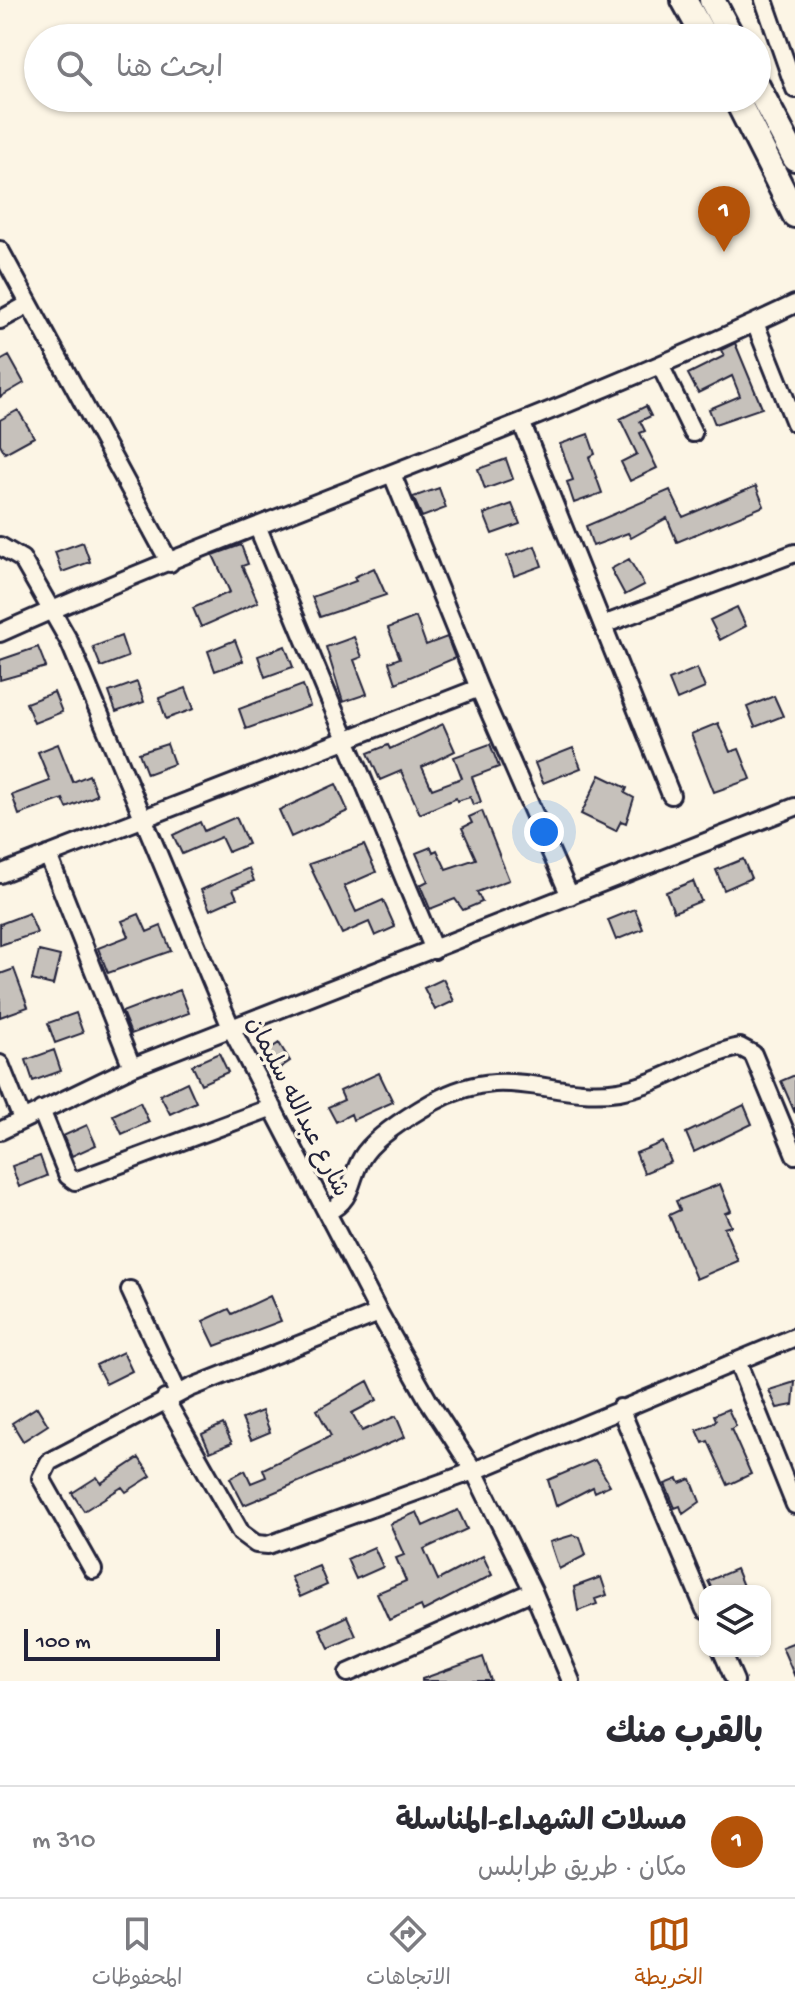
<!DOCTYPE html>
<html lang="ar">
<meta charset="utf-8">
<style>
body{margin:0;font-family:"Gochi Hand","Playpen Sans Arabic",sans-serif;background:#f7f7f7;color:#2b2b33;direction:rtl}
.controls{position:absolute;right:24px;bottom:24px;display:grid;overflow:hidden;border-radius:16px;box-shadow:0 2px 6px #0004}
.controls button{width:72px;height:72px;display:grid;place-items:center;padding:0;border:0;border-bottom:2px solid #e1e1e2;background:#fff;color:#2b2b33;font:40px sans-serif}
.scale{position:absolute;left:24px;bottom:20px;width:196px;box-sizing:border-box;padding-left:8px;border:4px solid #22223b;border-top:0;font-size:22px;line-height:28px;white-space:nowrap;color:#22223b;-webkit-text-stroke:6px #fcf5e5;paint-order:stroke}
.you{position:absolute;left:544px;top:832px;width:28px;height:28px;margin:-20px;border:6px solid #fff;border-radius:50%;background:#1a73e8;box-shadow:0 0 0 12px #1a73e833}
.badge{display:grid;place-items:center;width:52px;height:52px;border-radius:50%;background:#b45309;color:#fff;font-size:26px;font-weight:700}
.pin{position:absolute;translate:-50% -66px;filter:drop-shadow(0 2px 4px #0008)}
.pin::after{content:'';position:absolute;top:42px;width:28px;height:24px;background:inherit;clip-path:polygon(0 0,100% 0,50% 100%)}
.list{margin:0;padding:0;list-style:none}
h2{display:flex;justify-content:space-between;align-items:center;height:104px;margin:0;padding:0 32px;font-size:34px}
h2 small{font-size:26px;font-weight:400;color:#7c7c81}
.list li{display:grid;grid-template-columns:52px 1fr auto;gap:24px;align-items:center;box-sizing:border-box;height:112px;padding:0 32px;border-top:2px solid #e1e1e2}
.list b{display:block;font-size:30px;white-space:nowrap}
.list p{margin:0;font-size:26px;white-space:nowrap;color:#7c7c81}
.list em{font-size:26px;font-style:normal;color:#7c7c81}
.icon{flex:none;width:44px;height:44px;fill:none;stroke:currentColor;stroke-width:2;stroke-linecap:round;stroke-linejoin:round}
.map{position:relative;flex:none;width:795px;height:1681px;overflow:hidden;direction:ltr}
.search{position:absolute;background:#fff;box-shadow:0 2px 6px #0004;left:24px;right:24px;top:24px;height:88px;display:flex;align-items:center;gap:20px;box-sizing:border-box;padding:0 28px;border-radius:44px;color:#7c7c81;font-size:30px}
.sheet{height:216px;background:#fff}
nav{display:flex;justify-content:space-around;align-items:center;box-sizing:border-box;height:112px;border-top:2px solid #e1e1e2;background:#fff;font-size:22px;color:#7c7c81}
nav a{display:grid;justify-items:center;gap:4px}
nav .on{color:#b45309}
.map>svg:first-child{display:block}
</style>
<div class="map">
<svg width="795" height="1681" viewBox="0 0 795 1681">
<rect width="100%" height="100%" fill="#fcf5e5"/>
<filter id="ink" filterUnits="userSpaceOnUse"><feTurbulence type="fractalNoise" baseFrequency=".0125" numOctaves="2"/><feDisplacementMap in="SourceGraphic" scale="16" xChannelSelector="R" yChannelSelector="G"/><feConvolveMatrix kernelMatrix="1 2 1 2 8 2 1 2 1" color-interpolation-filters="sRGB"/></filter>
<g filter="url(#ink)">
<path fill="#c6c1bb" stroke="#22223b" stroke-width="2" d="M 735,343 L 762,408 L 715,424 L 709,409 L 740,396 L 732,376 L 698,393 L 688,374 L 724,356 L 721,350 Z
M 9,356 L 24,383 L 0,397 L 0,361 Z
M 646,406 L 651,416 L 640,421 L 645,431 L 640,433 L 657,468 L 630,481 L 621,462 L 637,454 L 620,419 Z
M 18,410 L 34,437 L 5,453 L 0,444 L 0,420 Z
M 588,434 L 595,454 L 589,457 L 602,493 L 574,503 L 567,482 L 573,480 L 560,444 Z
M 506,459 L 513,479 L 485,489 L 478,469 Z
M 756,486 L 764,506 L 677,542 L 667,518 L 631,538 L 628,533 L 593,546 L 586,526 L 670,490 L 683,517 Z
M 439,488 L 446,508 L 422,517 L 413,497 Z
M 512,504 L 520,524 L 492,534 L 484,514 Z
M 83,542 L 90,562 L 62,572 L 55,552 Z
M 241,545 L 248,564 L 242,566 L 258,602 L 201,627 L 193,608 L 230,592 L 213,555 Z
M 535,546 L 542,566 L 514,576 L 507,556 Z
M 629,559 L 644,585 L 625,595 L 611,569 Z
M 374,568 L 386,595 L 320,617 L 312,597 L 356,581 L 354,577 Z
M 737,607 L 746,626 L 720,640 L 710,620 Z
M 416,617 L 426,645 L 447,637 L 455,658 L 396,683 L 389,662 L 400,658 L 388,628 Z
M 121,636 L 128,657 L 101,667 L 93,647 Z
M 354,637 L 362,657 L 354,660 L 367,694 L 343,702 L 326,647 Z
M 235,640 L 243,661 L 215,671 L 208,651 Z
M 285,646 L 293,667 L 265,677 L 258,656 Z
M 38,647 L 46,667 L 0,680 L 0,660 Z
M 697,668 L 705,688 L 677,700 L 669,680 Z
M 137,682 L 144,702 L 116,712 L 109,692 Z
M 303,685 L 310,706 L 246,729 L 239,709 Z
M 186,688 L 194,709 L 166,719 L 159,698 Z
M 54,692 L 62,712 L 34,723 L 26,703 Z
M 774,696 L 783,716 L 755,727 L 747,707 Z
M 718,723 L 730,752 L 739,749 L 751,779 L 714,792 L 691,734 Z
M 443,724 L 455,751 L 422,767 L 432,789 L 462,778 L 454,757 L 490,744 L 499,767 L 472,777 L 481,802 L 473,805 L 470,797 L 457,801 L 456,798 L 420,814 L 401,771 L 380,780 L 368,753 L 388,745 L 390,749 Z
M 58,744 L 73,782 L 89,775 L 97,795 L 67,808 L 63,799 L 19,815 L 12,795 L 50,781 L 38,752 Z
M 167,744 L 174,764 L 147,774 L 139,753 Z
M 573,748 L 581,768 L 543,783 L 535,763 Z
M 600,775 L 627,788 L 625,793 L 634,798 L 626,823 L 621,821 L 616,831 L 581,814 Z
M 336,784 L 348,811 L 291,837 L 279,810 Z
M 482,811 L 509,880 L 477,892 L 482,902 L 463,910 L 455,899 L 430,909 L 420,885 L 428,881 L 416,853 L 431,847 L 433,852 L 437,850 L 446,869 L 476,859 L 462,828 L 472,823 L 469,817 Z
M 236,817 L 248,844 L 228,852 L 221,837 L 182,854 L 173,835 L 200,822 L 204,831 Z
M 364,845 L 376,872 L 344,886 L 356,912 L 383,900 L 395,927 L 375,936 L 369,922 L 342,934 L 309,864 Z
M 743,859 L 751,878 L 724,890 L 716,870 Z
M 249,868 L 254,881 L 233,889 L 237,898 L 210,910 L 201,890 Z
M 693,881 L 701,901 L 674,912 L 666,892 Z
M 635,909 L 643,929 L 616,940 L 608,920 Z
M 29,913 L 37,933 L 0,945 L 0,924 Z
M 139,914 L 147,932 L 161,926 L 171,951 L 108,973 L 98,948 L 129,936 L 122,921 Z
M 39,951 L 60,956 L 53,985 L 32,980 Z
M 14,969 L 28,1007 L 0,1017 L 0,974 Z
M 443,979 L 454,1001 L 435,1010 L 424,988 Z
M 180,990 L 189,1013 L 131,1034 L 122,1012 Z
M 76,1013 L 83,1033 L 55,1043 L 48,1023 Z
M 279,1043 L 290,1061 L 278,1069 L 267,1051 Z
M 54,1050 L 61,1071 L 33,1081 L 26,1060 Z
M 219,1053 L 228,1072 L 201,1084 L 192,1065 Z
M 379,1073 L 393,1102 L 353,1120 L 351,1114 L 336,1122 L 328,1107 L 344,1100 L 340,1091 Z
M 795,1075 L 795,1113 L 781,1081 Z
M 187,1082 L 196,1102 L 170,1114 L 160,1095 Z
M 140,1102 L 149,1122 L 122,1134 L 113,1115 Z
M 744,1105 L 752,1124 L 694,1152 L 686,1133 Z
M 87,1125 L 96,1145 L 72,1156 L 63,1136 Z
M 663,1142 L 671,1162 L 644,1173 L 636,1153 Z
M 40,1156 L 47,1176 L 19,1187 L 12,1166 Z
M 720,1184 L 731,1211 L 725,1213 L 731,1226 L 724,1228 L 738,1261 L 696,1279 L 669,1215 L 680,1210 L 676,1201 Z
M 270,1296 L 281,1321 L 215,1346 L 203,1321 L 229,1309 L 232,1314 Z
M 123,1352 L 132,1371 L 106,1384 L 96,1365 Z
M 368,1381 L 377,1400 L 352,1413 L 362,1431 L 396,1416 L 405,1437 L 244,1505 L 230,1478 L 245,1470 L 251,1483 L 266,1477 L 263,1469 L 331,1436 L 317,1410 Z
M 795,1382 L 793,1405 L 777,1408 L 769,1390 Z
M 37,1407 L 48,1425 L 23,1441 L 12,1423 Z
M 728,1409 L 736,1426 L 731,1429 L 751,1474 L 728,1485 L 708,1441 L 703,1443 L 697,1430 L 712,1424 L 716,1420 L 714,1415 Z
M 262,1411 L 270,1432 L 251,1440 L 242,1419 Z
M 223,1424 L 232,1443 L 210,1452 L 202,1434 Z
M 139,1458 L 151,1476 L 126,1492 L 122,1487 L 84,1511 L 72,1493 L 97,1477 L 101,1483 Z
M 595,1460 L 610,1485 L 595,1492 L 593,1487 L 556,1506 L 548,1480 Z
M 678,1479 L 680,1483 L 691,1479 L 700,1502 L 683,1514 L 680,1506 L 675,1508 L 665,1484 Z
M 458,1510 L 467,1529 L 424,1549 L 438,1580 L 483,1556 L 492,1575 L 423,1611 L 421,1606 L 389,1620 L 377,1593 L 406,1581 L 396,1558 L 404,1555 L 390,1524 L 417,1512 L 423,1526 Z
M 573,1535 L 580,1537 L 586,1555 L 559,1569 L 550,1542 Z
M 374,1547 L 383,1567 L 356,1579 L 347,1559 Z
M 319,1566 L 327,1585 L 300,1597 L 291,1577 Z
M 736,1569 L 745,1591 L 713,1591 L 708,1581 Z
M 601,1577 L 607,1595 L 595,1599 L 597,1604 L 578,1611 L 574,1587 Z
M 347,1616 L 356,1636 L 329,1648 L 320,1629 Z
M 795,1642 L 795,1677 L 782,1647 Z
M 483,1657 L 491,1681 L 422,1681 L 422,1679 Z"/>
<g fill="none" stroke-linecap="round" stroke-linejoin="round">
<g stroke="#22223b" stroke-width="22">
<path id="minor" d="M 764,0 L 795,89
M 0,250 L 170,563
M 0,320 L 29,304
M 755,323 L 795,423
M 661,367 L 693,433
M 522,424 L 671,795
M 392,474 L 479,688 L 570,896
M 258,528 L 434,950
M 0,546 L 22,559 L 69,641 L 232,1030 L 379,1313 L 428,1400 L 474,1471 L 533,1591 L 571,1681
M 603,625 L 795,553
M 0,633 C 262,516 535,427 795,304
M 48,855 L 132,1067
M 0,874 L 479,688
M 0,1064 L 22,1119
M 41,1110 L 68,1176 L 75,1181 L 273,1107
M 0,1131 L 132,1067 L 795,807
M 327,1212 C 356,1199 348,1175 365,1153 C 380,1133 412,1114 433,1102 C 508,1060 550,1101 619,1091 C 662,1084 699,1055 740,1047 L 753,1054 L 795,1155
M 130,1290 L 178,1393
M 737,1361 L 795,1505
M 165,1399 L 241,1533 L 256,1544 L 268,1545 L 474,1471 L 795,1337
M 620,1408 L 705,1610
M 93,1570 L 41,1478 L 49,1462 L 190,1388 L 379,1313
M 722,1651 L 735,1681
M 348,1673 L 533,1591"/>
</g>
<g stroke="#22223b" stroke-width="30">
<path id="highway" d="M 684,0 L 705,38
M 712,0 L 732,38
M 757,86 L 795,158
M 736,98 L 795,215"/>
</g>
<use href="#minor" stroke="#fcf5e5" stroke-width="16"/>
<use href="#highway" stroke="#fcf5e5" stroke-width="24"/>
</g>
</g>
<g text-anchor="middle" stroke-width="7" stroke-linejoin="round" paint-order="stroke">
<g font-size="24" fill="#22223b" stroke="#fcf5e5">
<text transform="translate(299 1106) rotate(63)" y="8">شارع عبدالله سليمان</text>
</g>
</g>
</svg>
<div class="controls">
<button><svg class="icon" aria-label="layers" viewBox="0 0 24 24"><path d="M12 4l9 5-9 5-9-5zM3 14l9 5 9-5"/></svg></button>
</div>
<div class="scale">100 m</div>
<div class="you"></div>
<div class="pin badge" style="left:724px;top:252px">1</div>
<div class="search"><svg class="icon" aria-label="search" viewBox="0 0 24 24"><circle cx="10" cy="10" r="6"/><path d="M15 15l6 6"/></svg>ابحث هنا</div>
</div>
<section class="sheet">
<h2>بالقرب منك<small></small></h2>
<ul class="list">
<li><span class="badge">1</span><div><b>مسلات الشهداء-المناسلة</b><p>مكان · طريق طرابلس</p></div><em>310 m</em></li>
</ul>
</section>
<nav>
<a class="on"><svg class="icon" aria-label="map" viewBox="0 0 24 24"><path d="M3 6l6-2 6 2 6-2v14l-6 2-6-2-6 2zM9 4v14M15 6v14"/></svg>الخريطة</a>
<a><svg class="icon" aria-label="directions" viewBox="0 0 24 24"><path d="M12 3l9 9-9 9-9-9zM9 14v-3h6M13 9l2 2-2 2"/></svg>الاتجاهات</a>
<a><svg class="icon" aria-label="saved" viewBox="0 0 24 24"><path d="M7 4h10v16l-5-4-5 4z"/></svg>المحفوظات</a>
</nav>
